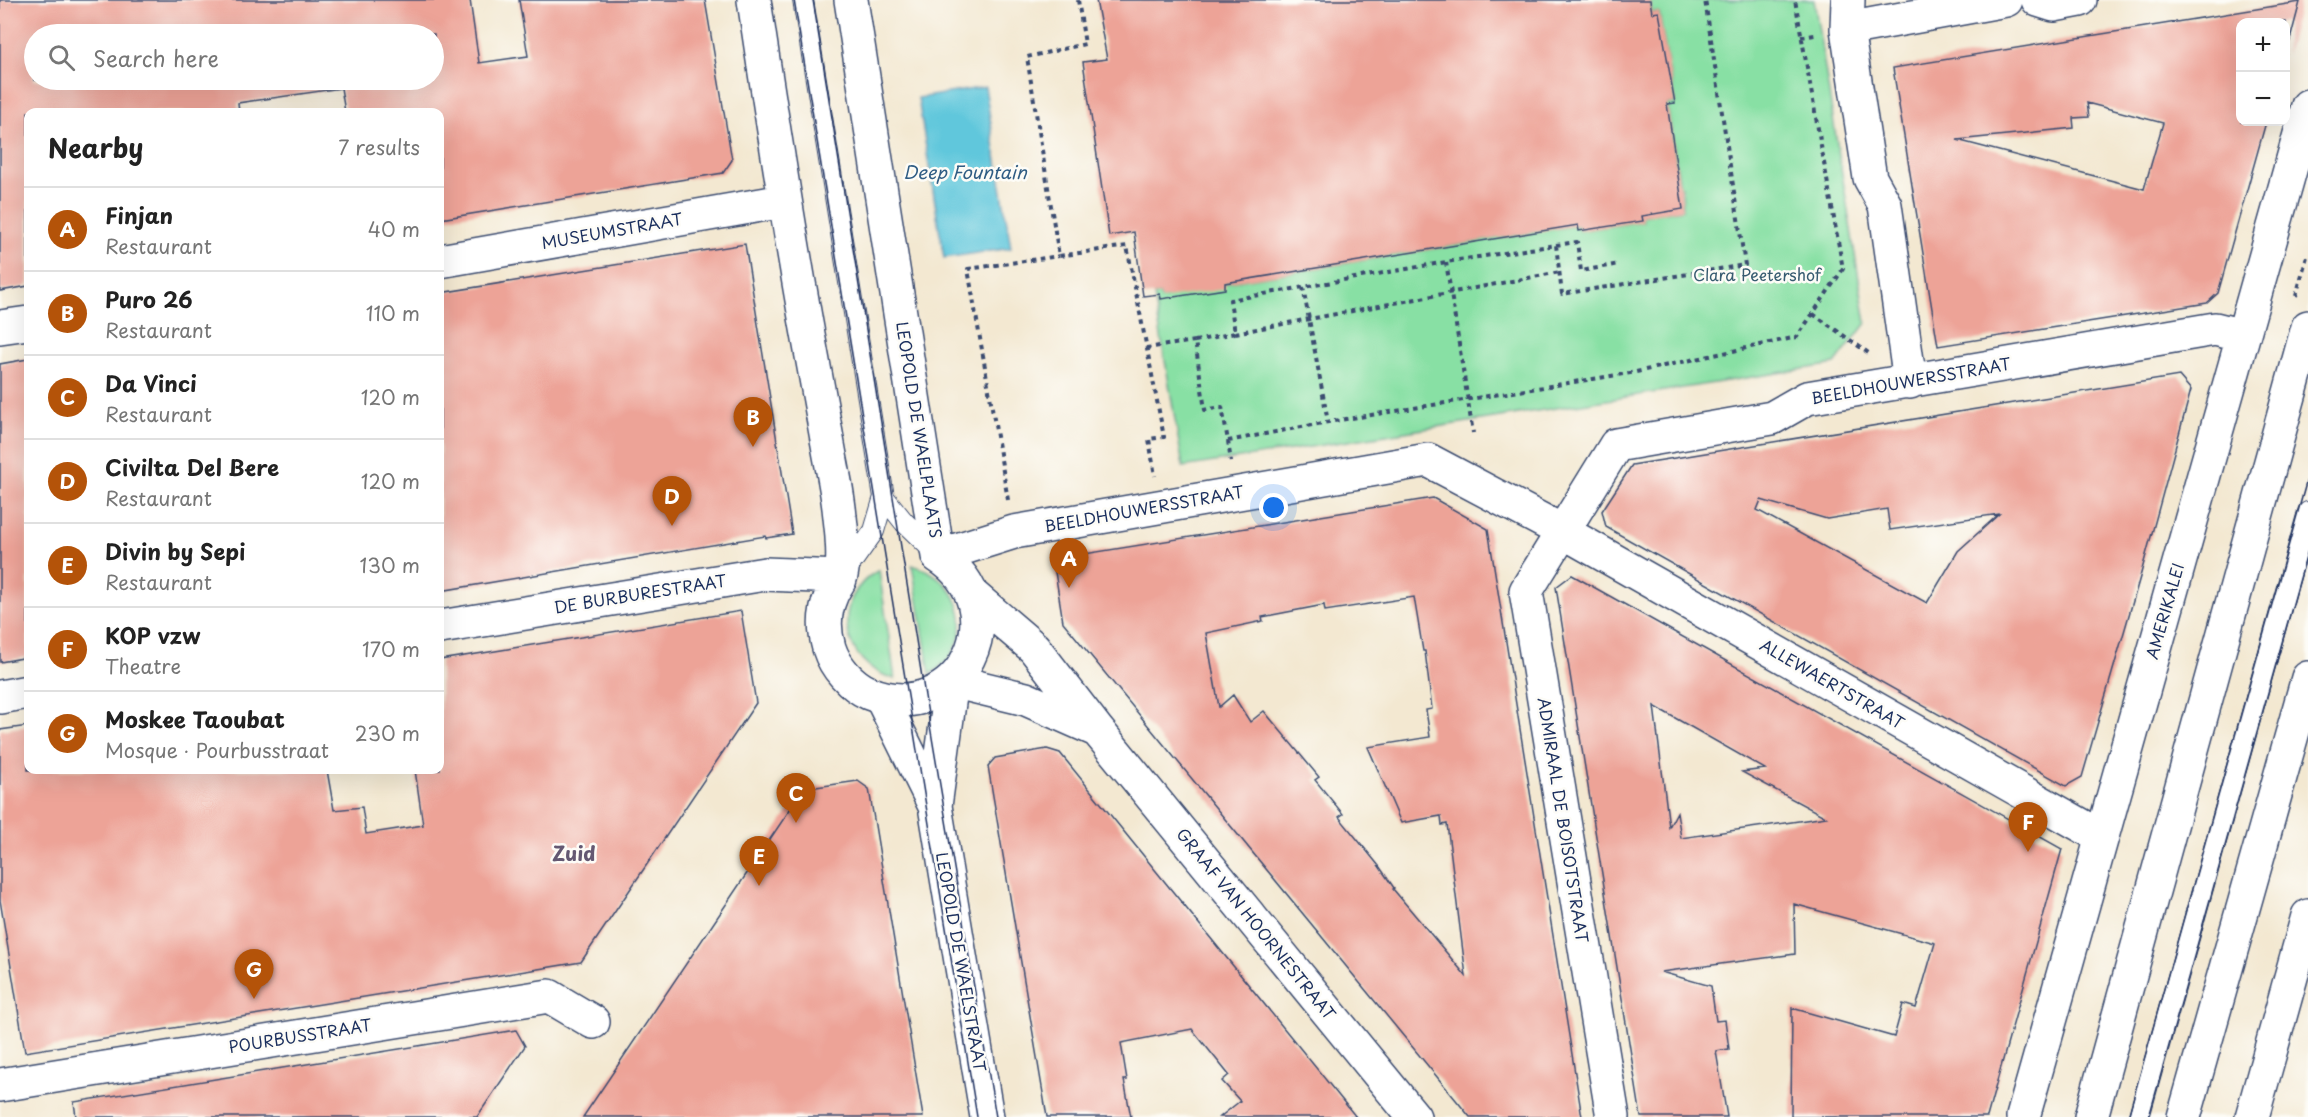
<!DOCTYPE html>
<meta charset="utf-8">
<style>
body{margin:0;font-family:"Playpen Sans",sans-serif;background:#f2f2f2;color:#222}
.controls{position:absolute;right:18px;top:18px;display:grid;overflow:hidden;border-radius:12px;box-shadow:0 6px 24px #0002}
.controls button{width:54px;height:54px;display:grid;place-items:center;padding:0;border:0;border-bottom:2px solid #e0e0e0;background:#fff;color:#222;font:30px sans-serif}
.you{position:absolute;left:1274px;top:508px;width:21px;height:21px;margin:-15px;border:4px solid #fff;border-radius:50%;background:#1a73e8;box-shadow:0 0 0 9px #1a73e833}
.badge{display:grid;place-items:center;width:39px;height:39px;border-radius:50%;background:#b45309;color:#fff;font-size:20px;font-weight:700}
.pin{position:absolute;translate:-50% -50px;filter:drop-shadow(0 2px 3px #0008)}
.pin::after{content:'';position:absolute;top:32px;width:21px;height:18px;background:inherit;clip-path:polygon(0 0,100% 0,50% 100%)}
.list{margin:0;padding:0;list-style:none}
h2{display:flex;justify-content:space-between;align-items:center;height:78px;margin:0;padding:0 24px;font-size:26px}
h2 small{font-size:20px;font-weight:400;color:#767676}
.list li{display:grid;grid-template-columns:39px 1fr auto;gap:18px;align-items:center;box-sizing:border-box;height:84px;padding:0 24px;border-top:2px solid #e0e0e0}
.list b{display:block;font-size:22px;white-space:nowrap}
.list p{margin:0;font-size:20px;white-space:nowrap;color:#767676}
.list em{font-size:20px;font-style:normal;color:#767676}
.icon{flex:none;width:33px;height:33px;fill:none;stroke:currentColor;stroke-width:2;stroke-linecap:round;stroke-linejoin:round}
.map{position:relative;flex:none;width:2308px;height:1117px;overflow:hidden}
.search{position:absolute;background:#fff;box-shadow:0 6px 24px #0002;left:24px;top:24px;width:420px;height:66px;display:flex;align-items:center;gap:15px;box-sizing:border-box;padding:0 21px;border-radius:33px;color:#767676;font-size:22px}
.panel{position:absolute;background:#fff;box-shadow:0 6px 24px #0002;left:24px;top:108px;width:420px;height:666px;border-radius:12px}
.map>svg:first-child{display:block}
</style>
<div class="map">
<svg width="2308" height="1117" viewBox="0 0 2308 1117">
<rect width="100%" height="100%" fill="#fdfcf7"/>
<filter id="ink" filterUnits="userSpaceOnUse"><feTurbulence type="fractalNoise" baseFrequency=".0167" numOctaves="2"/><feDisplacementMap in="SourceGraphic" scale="12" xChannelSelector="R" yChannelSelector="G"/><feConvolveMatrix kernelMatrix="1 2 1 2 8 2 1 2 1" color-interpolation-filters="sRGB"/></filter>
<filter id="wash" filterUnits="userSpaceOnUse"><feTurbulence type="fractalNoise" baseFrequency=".008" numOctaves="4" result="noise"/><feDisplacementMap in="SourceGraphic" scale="24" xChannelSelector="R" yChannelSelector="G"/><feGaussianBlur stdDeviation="1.35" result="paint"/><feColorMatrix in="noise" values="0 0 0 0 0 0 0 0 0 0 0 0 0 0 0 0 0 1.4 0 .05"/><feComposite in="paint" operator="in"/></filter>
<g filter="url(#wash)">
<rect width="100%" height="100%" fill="#f3e8d1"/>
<path fill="#88e0a4" stroke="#528881" stroke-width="1.5" d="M 1650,0 L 1814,0 L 1866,323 L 1835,364 L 1183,467 L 1154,295 L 1160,294 L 1161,299 L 1225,283 L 1578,225 L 1579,231 L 1643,221 L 1642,216 L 1683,209 L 1682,187 L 1680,187 L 1667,104 L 1675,103 L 1659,12 L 1652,13 Z
M 912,565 C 967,579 980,644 930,674 Z
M 879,570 L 895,679 C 841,665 828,598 879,570 Z"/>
<path fill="#60c7dc" stroke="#3e7b9d" stroke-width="1.5" d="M 985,87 L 1011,248 L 944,258 L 918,98 Z"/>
<g id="blocks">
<path fill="#eda397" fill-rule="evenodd" d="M 0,0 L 470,0 L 479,63 L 528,56 L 519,0 L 705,0 L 732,160 L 723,173 L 440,219 L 440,112 L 345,112 L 341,88 L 238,103 L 239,112 L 28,112 L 28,286 L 0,291 ZM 34,34 L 434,34 L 434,80 L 34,80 Z
M 1096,0 L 1650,0 L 1652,13 L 1659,12 L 1675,103 L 1667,104 L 1683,209 L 1642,216 L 1643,221 L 1579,231 L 1578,225 L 1225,283 L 1225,289 L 1161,299 L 1160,294 L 1143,296 L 1134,232 L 1109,236 L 1083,62 L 1107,59 Z
M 2300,2 L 2286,55 L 2286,22 L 2241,22 L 2241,122 L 2266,122 L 2218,293 L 2207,303 L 1938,346 L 1893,68 ZM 2087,103 L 2163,123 L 2144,189 L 1957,140 L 2074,128 L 2073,118 L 2089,117 Z
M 745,244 L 792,534 L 766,538 L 765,536 L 440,591 L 440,293 Z
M 28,359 L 28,657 L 0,662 L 0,364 Z
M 2179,376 L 2191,390 L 2140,577 L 2082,777 L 2066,786 L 1606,527 L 1602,511 L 1632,465 ZM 1761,500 L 1827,519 L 1887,509 L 1890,530 L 1999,514 L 1958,551 L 1927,603 L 1757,510 Z
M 1433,498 L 1488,529 L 1582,1117 L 1470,1117 L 1063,622 L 1053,559 ZM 1414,597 L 1423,651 L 1425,651 L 1432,709 L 1426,710 L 1430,737 L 1368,747 L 1401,823 L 1441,816 L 1442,825 L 1447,824 L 1466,976 L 1393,889 L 1394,888 L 1379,866 L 1339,817 L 1343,814 L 1315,780 L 1319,777 L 1264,711 L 1250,722 L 1233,695 L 1219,707 L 1206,633 L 1263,621 L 1262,617 L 1324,605 L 1325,611 Z
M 1572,575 L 2062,849 L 1987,1117 L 1791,1117 L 1792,1008 L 1894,1037 L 1903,1004 L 1916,1008 L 1935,943 L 1794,904 L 1795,954 L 1661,972 L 1711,986 L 1716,1021 L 1725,1020 L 1729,1049 L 1716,1051 L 1727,1117 L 1641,1117 L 1556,587 ZM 1654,706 L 1765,769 L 1742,772 L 1826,817 L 1681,838 L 1677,812 L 1669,827 Z
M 741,611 L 756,703 L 581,962 L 25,1052 L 0,900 L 0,730 L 28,726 L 28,770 L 327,770 L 334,810 L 362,807 L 366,834 L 423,825 L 415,770 L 440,770 L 440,660 Z
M 1047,749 L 1060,753 L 1356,1117 L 1220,1117 L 1240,1101 L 1222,1081 L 1229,1075 L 1192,1029 L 1121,1043 L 1127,1080 L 1124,1080 L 1131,1117 L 1047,1117 L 988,766 L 995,758 Z
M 858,781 L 869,789 L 923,1117 L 583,1117 L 801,793 L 809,788 Z
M 516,1030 L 525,1046 L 477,1117 L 76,1117 L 74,1102 Z"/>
</g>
</g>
<g filter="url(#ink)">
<use href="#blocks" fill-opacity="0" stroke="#3b4b6f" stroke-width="1.5"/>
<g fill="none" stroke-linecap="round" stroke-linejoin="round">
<g stroke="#3b4b6f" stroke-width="22">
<path id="service" d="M 803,0 L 884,497 L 874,531 L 844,573
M 884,497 L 904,522 L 937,554
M 2139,1117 L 2308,512"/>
</g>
<g stroke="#3b4b6f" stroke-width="36">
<path id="minor" d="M 754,0 C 770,108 787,215 806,323 C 814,365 821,408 829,450 C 833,472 838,494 840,517 C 842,532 845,565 840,579 C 837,585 833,590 831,596 C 824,612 824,631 829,648 C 835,667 851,685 869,693 C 960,730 1020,608 938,556 L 851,0
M 1848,0 L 1847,29 L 1870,178 L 1885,205 L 1910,382
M 2038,0 L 2054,5 L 2080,0
M 1847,29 L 2006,0
M 440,261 L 784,201
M 0,327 L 28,323
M 938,556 L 1014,532 L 1428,460 L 1562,531 L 2102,837
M 972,595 L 1034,648 L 1098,731 L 1414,1117
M 440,627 L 765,574 L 840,577
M 952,681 L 1026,699 L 1094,729
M 0,697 L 28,692
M 881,697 L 935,806 L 987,1117
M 935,806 L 952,681
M 0,1085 L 549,996 L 593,1022
M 1613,1117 L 1526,591 L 1616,445 L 1772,418 L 1807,398 L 2215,329 L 2243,336
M 2023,1117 L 2308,106
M 2252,1117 L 2308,916"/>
</g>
<g stroke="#3b4b6f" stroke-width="36">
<path id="secondary" d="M 2091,1117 L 2308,327
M 2184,1117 L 2308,678"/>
</g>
<path stroke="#3b4b6f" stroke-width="4" stroke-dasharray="4.5 4.5" stroke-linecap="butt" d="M 1078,0 L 1085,44 L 1027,57 L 1059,256 L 1127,246 L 1164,437 L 1149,439 L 1155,476
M 1801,37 L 1815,35
M 1556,245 L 1577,242 L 1581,271 L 1619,264
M 1446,262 L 1473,433
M 1303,287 L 1328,422
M 2296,296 L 2308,253
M 1813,314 L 1870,354
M 1235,333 L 1560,272
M 1195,341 L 1235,333 L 1230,300 L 1446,262 L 1556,245 L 1562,294 L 1745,265 L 1705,0
M 1146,348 L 1195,341 L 1205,410 L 1222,407 L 1228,441 L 1328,422 L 1636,372 L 1797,337 L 1843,269 L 1795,0
M 1228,441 L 1231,462
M 1008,500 L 968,269 L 1059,256"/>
<use href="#service" stroke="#fff" stroke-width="20"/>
<use href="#minor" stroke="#fff" stroke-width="33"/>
<use href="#secondary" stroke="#fff" stroke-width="33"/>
<path stroke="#1b2f5e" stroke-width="1.5" d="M 794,0 L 977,1117
M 813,0 L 925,696 L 996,1117
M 2128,1117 L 2308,476
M 2149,1117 L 2308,550"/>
</g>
</g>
<g text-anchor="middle" stroke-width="5" stroke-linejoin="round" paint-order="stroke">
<g font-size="16" fill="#1b2f5e" stroke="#fdfcf7">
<text transform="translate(612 231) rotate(-10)" y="6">MUSEUMSTRAAT</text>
<text transform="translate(1911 381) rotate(-10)" y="6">BEELDHOUWERSSTRAAT</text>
<text transform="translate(919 430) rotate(81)" y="6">LEOPOLD DE WAELPLAATS</text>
<text transform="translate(1144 509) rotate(-10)" y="6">BEELDHOUWERSSTRAAT</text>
<text transform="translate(640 594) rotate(-9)" y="6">DE BURBURESTRAAT</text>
<text transform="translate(2165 611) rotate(-74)" y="6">AMERIKALEI</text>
<text transform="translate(1832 684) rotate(30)" y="6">ALLEWAERTSTRAAT</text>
<text transform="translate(1563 820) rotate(81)" y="6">ADMIRAAL DE BOISOTSTRAAT</text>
<text transform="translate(1256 924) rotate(51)" y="6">GRAAF VAN HOORNESTRAAT</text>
<text transform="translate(961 962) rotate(80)" y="6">LEOPOLD DE WAELSTRAAT</text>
<text transform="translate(300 1036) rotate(-9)" y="6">POURBUSSTRAAT</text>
</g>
<g font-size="16" fill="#365b70" stroke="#fdfcf7">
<text x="1757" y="281">Clara Peetershof</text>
</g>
<g font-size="18" font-style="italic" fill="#305d84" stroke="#fdfcf7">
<text x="965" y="179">Deep Fountain</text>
</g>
<g font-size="20" font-weight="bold" fill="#645872" stroke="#fdfcf7">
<text x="574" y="861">Zuid</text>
</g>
</g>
</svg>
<div class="controls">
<button>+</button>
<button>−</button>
</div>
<div class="you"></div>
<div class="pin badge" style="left:1069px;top:588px">A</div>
<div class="pin badge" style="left:753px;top:447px">B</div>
<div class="pin badge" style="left:796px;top:823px">C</div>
<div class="pin badge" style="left:672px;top:526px">D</div>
<div class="pin badge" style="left:759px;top:886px">E</div>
<div class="pin badge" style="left:2028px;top:852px">F</div>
<div class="pin badge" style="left:254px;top:999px">G</div>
<div class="search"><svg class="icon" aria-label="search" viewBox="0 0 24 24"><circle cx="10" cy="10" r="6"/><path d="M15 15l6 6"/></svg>Search here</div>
<section class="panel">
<h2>Nearby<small>7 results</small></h2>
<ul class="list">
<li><span class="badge">A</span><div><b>Finjan</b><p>Restaurant</p></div><em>40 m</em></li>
<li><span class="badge">B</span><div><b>Puro 26</b><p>Restaurant</p></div><em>110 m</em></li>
<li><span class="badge">C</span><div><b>Da Vinci</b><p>Restaurant</p></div><em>120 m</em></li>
<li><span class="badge">D</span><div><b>Civilta Del Bere</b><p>Restaurant</p></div><em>120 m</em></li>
<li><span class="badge">E</span><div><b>Divin by Sepi</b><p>Restaurant</p></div><em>130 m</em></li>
<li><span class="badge">F</span><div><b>KOP vzw</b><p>Theatre</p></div><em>170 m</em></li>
<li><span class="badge">G</span><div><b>Moskee Taoubat</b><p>Mosque · Pourbusstraat</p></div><em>230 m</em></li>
</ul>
</section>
</div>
